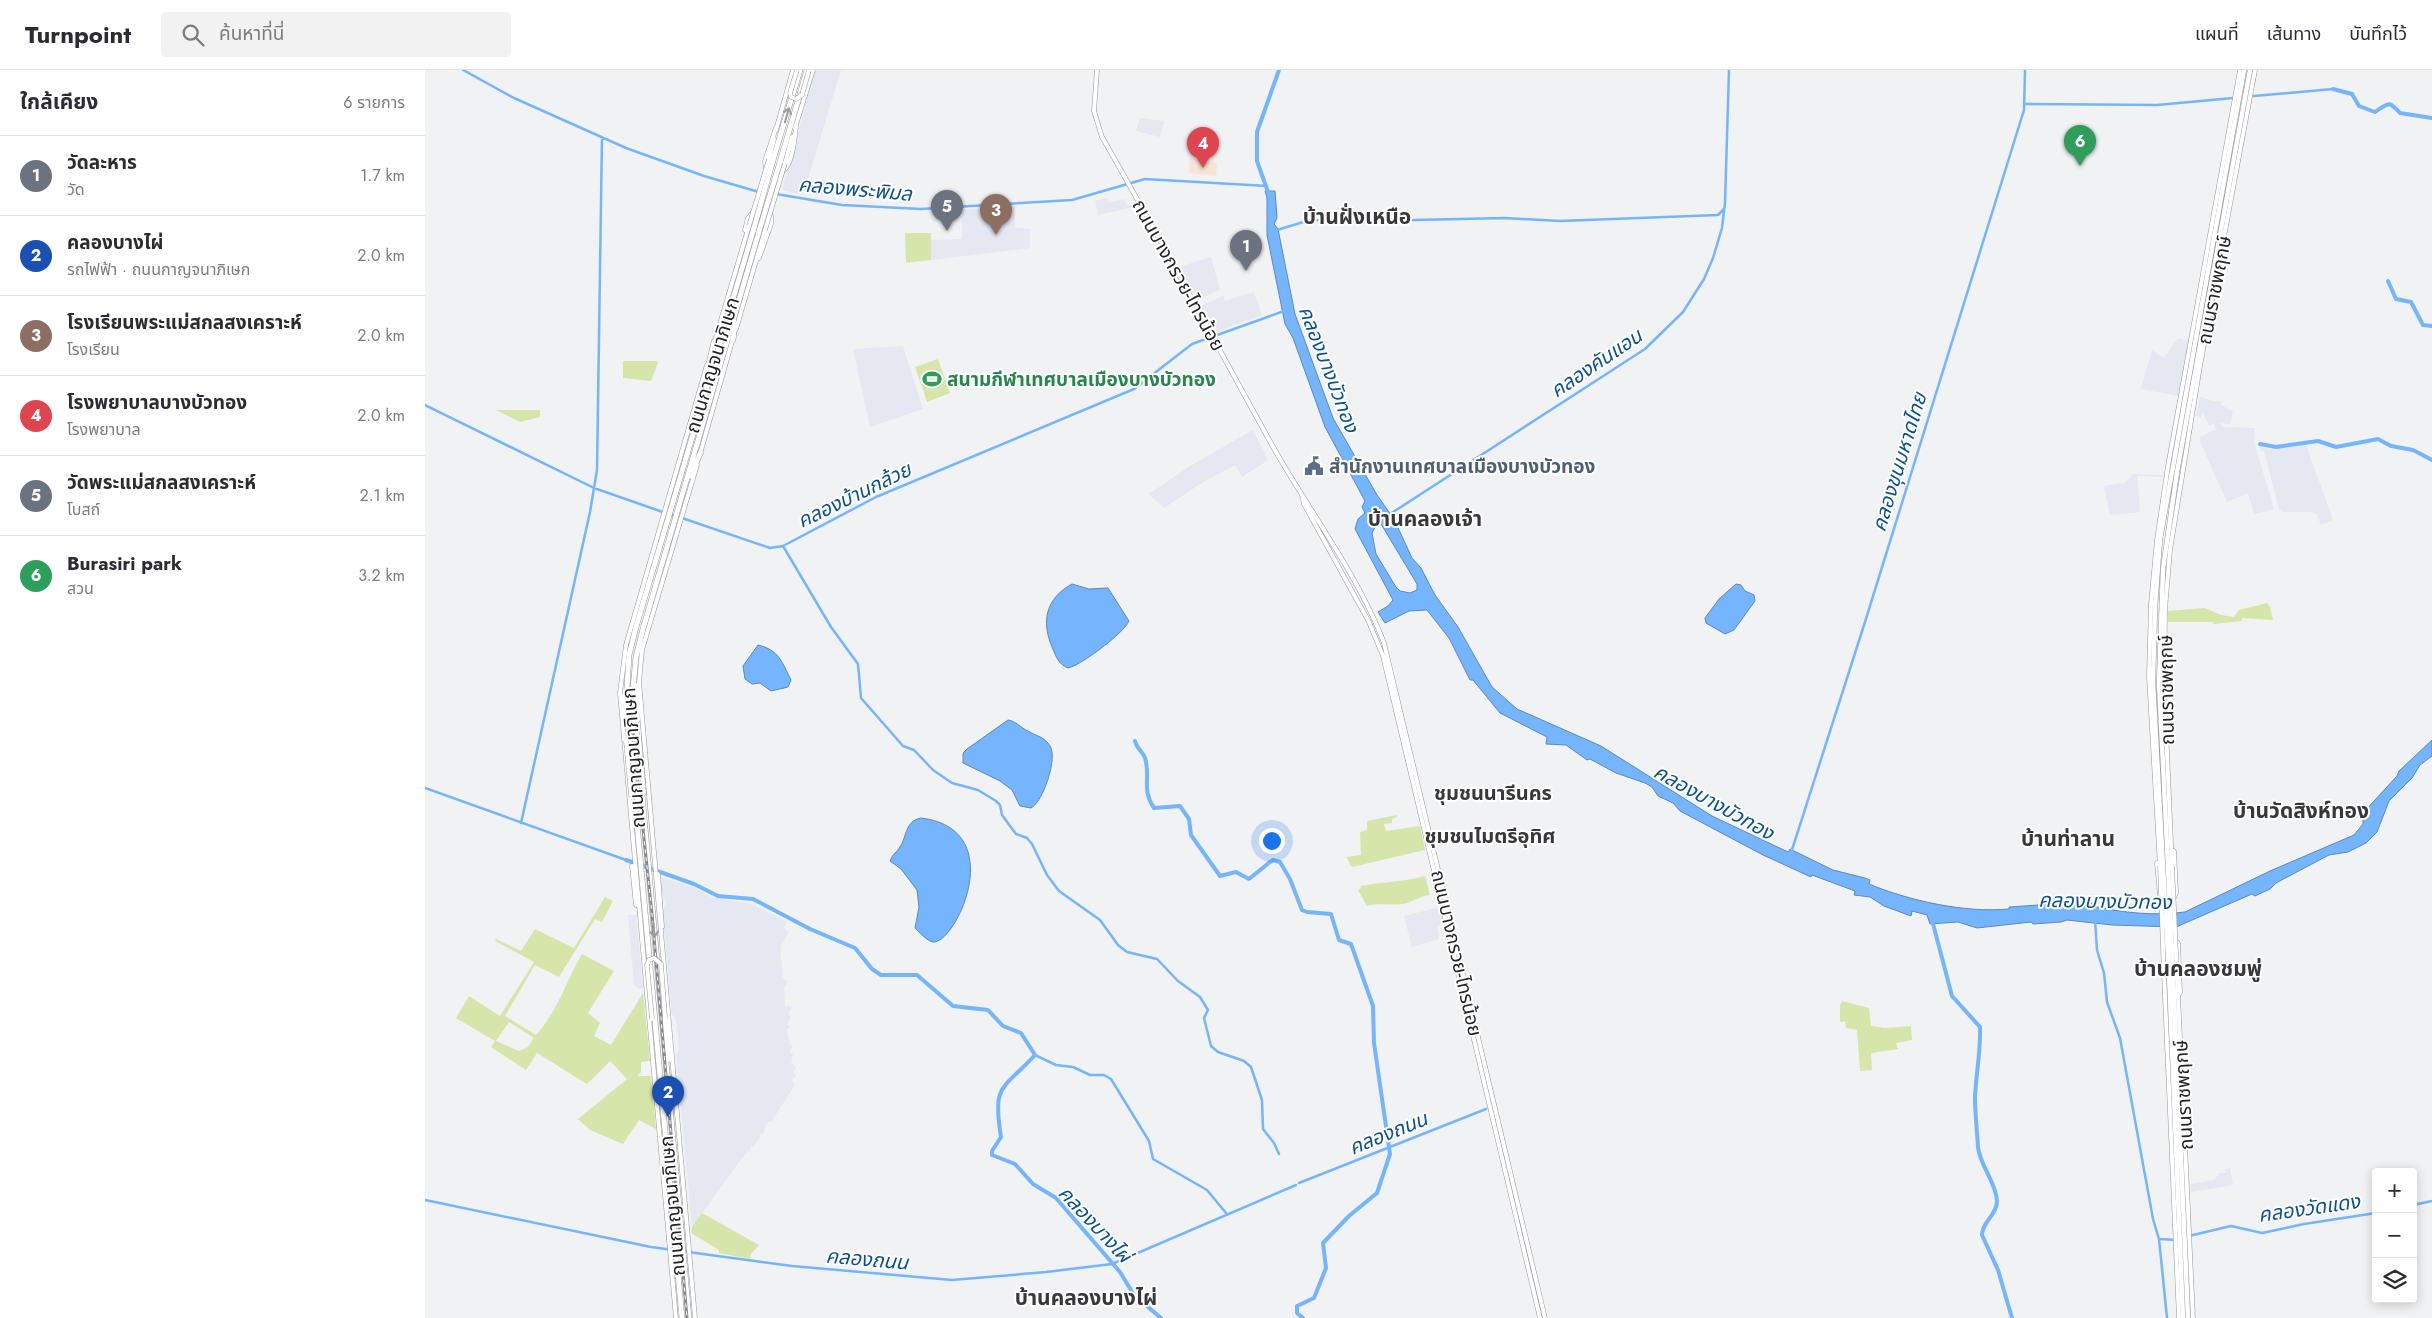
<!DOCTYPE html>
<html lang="th">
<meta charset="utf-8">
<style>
body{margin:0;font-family:Jost,"Noto Sans Thai",sans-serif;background:#f2f2f3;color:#2b2b33}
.controls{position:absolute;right:15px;bottom:15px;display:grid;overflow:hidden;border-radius:5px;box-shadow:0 2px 12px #0003}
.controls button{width:45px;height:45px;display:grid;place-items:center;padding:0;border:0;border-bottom:1px solid #e1e1e2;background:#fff;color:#2b2b33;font:25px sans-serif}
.you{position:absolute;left:846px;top:770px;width:18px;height:18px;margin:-12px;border:4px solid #fff;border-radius:50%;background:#1a73e8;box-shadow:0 0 0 8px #1a73e833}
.badge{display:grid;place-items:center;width:32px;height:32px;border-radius:50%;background:#2f6e02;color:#fff;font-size:16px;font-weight:700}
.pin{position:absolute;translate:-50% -41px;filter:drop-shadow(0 1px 2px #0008)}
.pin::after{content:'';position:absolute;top:26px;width:18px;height:15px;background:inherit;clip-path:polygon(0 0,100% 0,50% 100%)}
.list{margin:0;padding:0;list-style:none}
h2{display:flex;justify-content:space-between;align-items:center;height:65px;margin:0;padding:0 20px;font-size:21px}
h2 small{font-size:16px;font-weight:400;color:#7c7c81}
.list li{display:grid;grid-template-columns:32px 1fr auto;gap:15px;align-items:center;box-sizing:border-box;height:80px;padding:0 20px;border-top:1px solid #e1e1e2}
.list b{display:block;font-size:19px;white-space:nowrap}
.list p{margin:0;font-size:16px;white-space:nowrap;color:#7c7c81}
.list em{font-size:16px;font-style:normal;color:#7c7c81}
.icon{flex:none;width:28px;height:28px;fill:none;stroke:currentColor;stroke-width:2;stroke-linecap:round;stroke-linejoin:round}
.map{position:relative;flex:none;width:2007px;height:1248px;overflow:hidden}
header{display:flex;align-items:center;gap:30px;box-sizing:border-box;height:70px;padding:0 25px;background:#fff;border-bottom:1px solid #e1e1e2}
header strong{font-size:24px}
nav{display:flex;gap:28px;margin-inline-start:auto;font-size:18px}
.search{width:350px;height:45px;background:#f2f2f3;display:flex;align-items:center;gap:12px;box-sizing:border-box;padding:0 18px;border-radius:5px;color:#7c7c81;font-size:19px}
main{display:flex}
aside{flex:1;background:#fff}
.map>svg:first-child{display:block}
</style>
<header>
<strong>Turnpoint</strong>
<div class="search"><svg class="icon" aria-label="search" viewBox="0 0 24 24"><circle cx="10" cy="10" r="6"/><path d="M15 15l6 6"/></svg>ค้นหาที่นี่</div>
<nav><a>แผนที่</a><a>เส้นทาง</a><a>บันทึกไว้</a></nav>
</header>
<main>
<aside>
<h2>ใกล้เคียง<small>6 รายการ</small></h2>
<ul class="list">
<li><span class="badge" style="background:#6b7280">1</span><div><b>วัดละหาร</b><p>วัด</p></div><em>1.7 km</em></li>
<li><span class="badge" style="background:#1a4fb4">2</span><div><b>คลองบางไผ่</b><p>รถไฟฟ้า · ถนนกาญจนาภิเษก</p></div><em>2.0 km</em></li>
<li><span class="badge" style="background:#8d6e63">3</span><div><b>โรงเรียนพระแม่สกลสงเคราะห์</b><p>โรงเรียน</p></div><em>2.0 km</em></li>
<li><span class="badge" style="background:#e0444e">4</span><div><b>โรงพยาบาลบางบัวทอง</b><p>โรงพยาบาล</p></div><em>2.0 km</em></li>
<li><span class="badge" style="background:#6b7280">5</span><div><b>วัดพระแม่สกลสงเคราะห์</b><p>โบสถ์</p></div><em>2.1 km</em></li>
<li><span class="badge" style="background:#2e9e5b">6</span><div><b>Burasiri park</b><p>สวน</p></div><em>3.2 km</em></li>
</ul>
</aside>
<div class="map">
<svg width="2007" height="1248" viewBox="0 0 2007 1248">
<rect width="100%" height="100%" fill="#f1f2f4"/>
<path fill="#e5e7f1" d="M 390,0 L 416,0 L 378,125 L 357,120 Z
M 715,48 L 739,51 L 735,67 L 711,61 Z
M 682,128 L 684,133 L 699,129 L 702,136 L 708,135 L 709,137 L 673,145 L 670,131 Z
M 590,136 L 590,158 L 605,159 L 605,178 L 506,190 L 506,170 L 537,169 L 537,140 Z
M 786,187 L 795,220 L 772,230 L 754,197 Z
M 829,222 L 837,245 L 791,262 L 776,236 L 798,226 L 800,231 Z
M 1753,268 L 1764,271 L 1754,326 L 1716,319 L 1727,280 L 1739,288 Z
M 478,276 L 498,339 L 445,357 L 428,279 Z
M 1775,327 L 1788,331 L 1797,331 L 1796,335 L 1808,341 L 1805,354 L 1795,353 L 1797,357 L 1830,358 L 1829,372 L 1849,439 L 1829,444 L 1823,423 L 1802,432 L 1776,374 L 1775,367 L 1791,359 L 1789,354 L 1784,356 L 1778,343 L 1776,347 L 1771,346 Z
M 828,360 L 843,390 L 817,407 L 810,395 L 775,414 L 739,438 L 724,424 L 765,396 Z
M 1881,375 L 1908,450 L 1896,455 L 1892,445 L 1887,442 L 1858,442 L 1854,439 L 1839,381 L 1836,382 L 1835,377 L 1846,379 Z
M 1708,404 L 1740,405 L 1740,407 L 1712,406 L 1715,442 L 1685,445 L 1679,416 L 1701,412 Z
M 235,807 L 267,817 L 288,828 L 327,834 L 362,852 L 359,858 L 364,862 L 355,877 L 358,908 L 363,912 L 359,918 L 360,937 L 363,935 L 367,937 L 363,944 L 366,946 L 362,955 L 365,956 L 362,960 L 364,974 L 368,976 L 364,982 L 368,984 L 366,993 L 371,997 L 368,1003 L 371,1005 L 367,1010 L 370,1015 L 346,1052 L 344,1051 L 339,1058 L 340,1059 L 337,1065 L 335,1064 L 335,1067 L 329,1077 L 326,1076 L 325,1082 L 322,1081 L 267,1157 L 251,985 L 254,977 L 251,949 L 247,944 L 237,839 L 242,833 L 236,823 Z
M 1015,837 L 1019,854 L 1012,855 L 1014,869 L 987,877 L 979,846 Z
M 203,845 L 211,845 L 218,918 L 214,919 L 209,915 Z
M 1805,1098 L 1808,1115 L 1766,1122 L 1766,1114 L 1789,1110 L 1794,1103 L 1801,1103 L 1800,1099 Z"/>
<path fill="#f8e3d5" d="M 765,88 L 792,93 L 791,106 L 764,103 Z"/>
<path fill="#d6e6ab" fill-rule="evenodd" d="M 480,163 L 506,163 L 506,190 L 481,193 Z
M 513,289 L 525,323 L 502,332 L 490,297 Z
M 198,291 L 232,291 L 233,293 L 226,311 L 198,308 Z
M 71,340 L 115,340 L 115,347 L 95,352 Z
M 1842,533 L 1845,537 L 1848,550 L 1817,548 L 1817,551 L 1789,554 L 1788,552 L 1743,552 L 1743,541 L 1780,538 L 1796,545 L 1809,547 L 1814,540 Z
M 972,745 L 972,747 L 967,749 L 967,753 L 959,754 L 961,761 L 995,756 L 1000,780 L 927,797 L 921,787 L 936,785 L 935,762 L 942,760 L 942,751 Z
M 1000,806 L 1005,825 C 995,826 988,832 978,834 C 966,836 953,832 942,836 L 933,820 L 936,818 L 935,816 C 957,812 978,812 1000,806 Z
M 180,827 L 188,831 L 177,852 L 170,849 L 134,907 L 110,895 L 80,946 L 111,965 C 133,941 141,911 157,884 L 189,901 L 163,943 L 175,953 L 169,966 L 186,975 L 218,923 L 225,991 L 216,992 L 216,1002 L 213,1006 L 226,1006 L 231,1059 L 214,1050 L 198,1074 L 165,1060 L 153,1049 L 202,1009 L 185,991 L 162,1014 L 112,983 L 101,1000 L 66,977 L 70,971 L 31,948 L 44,926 L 75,946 L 109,892 L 70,871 L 71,869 L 96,881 L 110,859 L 149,878 ZM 84,952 L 109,968 L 103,977 L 94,981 L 71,971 Z
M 1417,931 L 1444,938 L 1446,956 L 1460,958 L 1486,956 L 1487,970 L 1471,973 L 1473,979 L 1446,983 L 1447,1000 L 1435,1001 L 1432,960 L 1421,958 L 1420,951 L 1415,952 L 1415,935 Z
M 277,1143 L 334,1175 L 326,1184 L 325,1189 L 294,1183 L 294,1180 L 266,1163 L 267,1157 Z"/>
<path fill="#74b5fe" stroke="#5c89bd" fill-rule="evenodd" d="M 840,121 L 850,121 L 852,148 L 849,154 L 853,159 L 870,244 L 908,348 L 952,425 L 969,449 L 987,488 L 996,498 L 1010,525 L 1033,557 L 1067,617 L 1092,639 L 1176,676 L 1287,746 L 1363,782 L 1365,779 L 1408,800 L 1440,808 L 1445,810 L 1444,814 C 1485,831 1540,843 1584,839 L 1584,837 L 1643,833 L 1667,833 L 1668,836 C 1699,843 1729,846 1760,842 L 1845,801 L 1929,765 L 1938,754 L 1938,743 L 1972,706 L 1974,701 L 2007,670 L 2007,686 L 1995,695 L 1987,708 L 1964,731 L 1952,762 L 1941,773 L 1923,782 L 1904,785 L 1851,813 L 1845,819 L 1830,826 L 1827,824 L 1751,857 L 1687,855 L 1642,850 L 1636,852 L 1608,854 L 1606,852 L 1552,858 L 1533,852 L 1505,854 L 1502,845 L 1487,841 L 1486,846 L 1459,836 L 1445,827 L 1429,825 L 1430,821 L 1387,805 L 1386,807 L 1338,785 L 1255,741 L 1248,733 L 1233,726 L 1227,717 L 1220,713 L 1191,703 L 1165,689 L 1162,690 L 1141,675 L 1121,674 L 1122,667 L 1075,643 L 1048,610 L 1045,610 L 1024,568 L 1002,540 L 984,541 L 960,553 L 953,542 L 963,536 L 968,530 L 930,459 L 933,449 L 940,443 L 937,437 L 940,431 L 900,357 L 868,268 L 860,254 L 842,165 L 842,128 ZM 956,454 L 992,514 L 992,520 L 985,523 L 975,521 L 971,517 L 951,484 L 947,463 L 950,457 Z
M 647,514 L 664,519 L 683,518 L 704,551 C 699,563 655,596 643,598 C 633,594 631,586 627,577 C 616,551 621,528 647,514 Z
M 1311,514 L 1316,515 L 1320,521 L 1329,525 L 1330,531 L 1309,560 L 1300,564 L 1281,553 L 1280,548 L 1294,529 Z
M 333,575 C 354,580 357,592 366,610 L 363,617 L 346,621 L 335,613 L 327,614 L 320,609 L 318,596 Z
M 583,650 C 591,651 596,658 603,661 C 611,666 620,667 625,676 C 633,688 618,732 606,738 L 595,736 L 587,720 L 575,711 L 538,693 L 538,683 L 542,679 Z
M 496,748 C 586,759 530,875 508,872 C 502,871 494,862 490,858 L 494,837 L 492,820 L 476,799 L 465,791 C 467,785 471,783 475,777 C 482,766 480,751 496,748 Z"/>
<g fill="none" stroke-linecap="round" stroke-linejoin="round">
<path stroke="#74b5fe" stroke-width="2.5" d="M 38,0 L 89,28 L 201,78 L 279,106 L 334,122
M 1829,26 L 1908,19
M 1599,34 L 1732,35 L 1808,28
M 345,123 L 417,135 L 496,139 L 647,130 L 720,109 L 842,116
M 852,160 L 885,150 L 945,151 L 1080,148 L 1135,151 L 1293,145 L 1299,139
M 0,335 L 169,418 L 252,447
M 962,446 L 1220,279 L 1258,242 L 1279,209 L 1288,188 L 1297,158 L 1300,133 L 1304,0
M 257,448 L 345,478 L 358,476 L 451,427 L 709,319 L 767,274 L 859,241
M 358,476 L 406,557 L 433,594 L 436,628 L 478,676 L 489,680 L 508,700 L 527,713 L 553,720 L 571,731 L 575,735 L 577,745 L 591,764 L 602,768 L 607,774 L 622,805 L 634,821 L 675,850 L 693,875 L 702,882 L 732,889 L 753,911 L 775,927 L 783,940 L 779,948 L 786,976 L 793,982 L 819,991 L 826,997 L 837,1030 L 838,1059 L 849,1073 L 854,1084
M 0,718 L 201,790
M 96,753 L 165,442 L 172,400 L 177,67
M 1366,783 L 1440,552 L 1599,40 L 1600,0
M 1670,850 L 1672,880 L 1679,903 L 1682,932 L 1695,968 L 1728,1149 L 1734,1169 L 1742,1248
M 610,985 L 631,995 L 648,997 L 665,1005 L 679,1005 L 686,1009 L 724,1071 L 728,1089 L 782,1120 L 801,1143
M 874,1113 L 1061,1039
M 0,1130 L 226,1177 L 367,1196 L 527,1210 L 621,1202 L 687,1194 L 871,1115
M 1988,1135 L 2007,1131
M 1764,1166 L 1806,1156 L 1837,1163 L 1879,1154 L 1951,1143
M 1734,1169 L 1752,1170"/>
<path stroke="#74b5fe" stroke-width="4" d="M 1908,19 L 1927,24 L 1934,36 L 1950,42 C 1964,33 1963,30 1975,43 L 2007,48
M 844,125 L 832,91 L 832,62 L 854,0
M 1963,211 L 1971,229 L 1986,232 L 1998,255 L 2007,256
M 1835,374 L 1851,377 L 1893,371 L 1911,377 L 1953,369 L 1966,376 L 1988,380 L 2007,390
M 710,671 C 712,679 718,682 720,688 C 726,707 716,719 729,738 L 755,736 L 764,749 L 766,765 L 795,806 L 811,802 L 824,809 L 845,792 L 848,790 L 855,792 L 865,809 L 877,840 L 882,842 L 906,844 L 914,870 L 926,874 L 948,936 L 949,973 L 965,1084 L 952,1123 L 924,1146 L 898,1173 L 901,1198 L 889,1228 L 872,1236 L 872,1243 L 878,1248
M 201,790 L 269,814 L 293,826 L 328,829 L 385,859 L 430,878 L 447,899 L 456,905 L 492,905 L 528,936 L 563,940 L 578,956 L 596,963 L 610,985 C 578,1020 567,1013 576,1067 L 567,1081 L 567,1085 L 590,1094 L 608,1114 L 631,1128 L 695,1202 L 709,1225 L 736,1248
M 1507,850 L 1527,926 L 1555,957 C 1556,980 1551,1004 1550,1027 C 1550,1043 1552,1060 1553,1077 C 1555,1096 1571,1112 1572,1131 C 1572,1145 1557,1152 1557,1165 L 1573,1200 L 1587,1248"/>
<g stroke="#969698" stroke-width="5">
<path id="secondary" d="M 672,0 L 669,41 L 677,67 C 737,171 792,277 851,382 C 886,443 934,507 959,573 L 1120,1248
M 370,58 L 388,0
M 351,60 L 368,0
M 344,89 L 349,69
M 360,93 L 367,67
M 341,99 L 340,91 L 351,58
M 356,103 C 368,95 369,71 371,57
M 320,160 L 323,148 L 331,139 L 338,139 L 346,146 L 346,154 L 334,188
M 311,259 L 340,160
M 289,274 L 324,156
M 275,384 L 308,268
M 878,429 L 879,434 L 944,552 L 958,586 L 1115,1248
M 211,615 L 213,650
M 198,626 L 200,656
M 1732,793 L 1735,826
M 207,796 L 211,835
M 1735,796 L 1724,607 L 1726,534 L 1732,470 L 1743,396 L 1815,0
M 1747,796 L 1739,615 L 1740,539 L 1745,480 L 1775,296 L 1830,0
M 233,804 L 237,857
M 1748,830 L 1751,823 L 1749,781
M 1749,870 L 1753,873 L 1755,923
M 1739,904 L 1754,1248
M 1752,904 L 1768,1248
M 240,948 L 244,990
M 251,1248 L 195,623 L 201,575 L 282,295
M 270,1248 L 214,612 L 217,580 L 272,395"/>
</g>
<g stroke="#969698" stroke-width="5.5">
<path id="primary" d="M 1738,796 L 1728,611 L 1730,537 L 1735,469 L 1819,0
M 1743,796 L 1734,614 L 1738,499 L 1752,402 L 1825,0
M 1744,904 L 1758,1248
M 1748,904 L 1763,1248"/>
</g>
<g stroke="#969698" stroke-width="6">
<path id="trunk" d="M 348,90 L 375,0
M 355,92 L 382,0
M 308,270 L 310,253
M 283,298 L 289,272
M 265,406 L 276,382
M 257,1248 L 201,633 L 204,585 L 211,557 L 329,158
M 264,1248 L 213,680 L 208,618 L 211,587 L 218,559 L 335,158"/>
</g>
<use href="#secondary" stroke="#fff" stroke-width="4"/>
<use href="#primary" stroke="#fff" stroke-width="4.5"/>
<use href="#trunk" stroke="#fff" stroke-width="5"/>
<g stroke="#8a8a8c" stroke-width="3">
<path id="rail" d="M 205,636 L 227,844 L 262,1248"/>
</g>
<use href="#rail" stroke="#fff" stroke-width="1" stroke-dasharray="4" stroke-linecap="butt"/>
<g stroke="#969698" stroke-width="5" stroke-linecap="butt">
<path id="secondary-bridge" d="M 372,0 L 365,23 L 366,27 L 371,29 L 377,25 L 384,0
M 324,156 L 344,89
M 340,160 L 360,93
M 201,671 L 206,725 L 213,729 L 219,723 L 214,667
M 1735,796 L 1739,904
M 1747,796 L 1752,904
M 227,949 L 222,895 L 224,890 L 229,888 L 236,894 L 240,948"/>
</g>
<g stroke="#969698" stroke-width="5.5" stroke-linecap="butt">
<path id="primary-bridge" d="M 1738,796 L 1744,904
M 1743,796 L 1748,904"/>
</g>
<g stroke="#969698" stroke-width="6" stroke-linecap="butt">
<path id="trunk-bridge" d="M 329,158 L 348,90
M 335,158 L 355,92"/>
</g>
<use href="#secondary-bridge" stroke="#fff" stroke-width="4"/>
<use href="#primary-bridge" stroke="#fff" stroke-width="4.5"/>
<use href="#trunk-bridge" stroke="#fff" stroke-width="5"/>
</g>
<defs><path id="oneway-shaft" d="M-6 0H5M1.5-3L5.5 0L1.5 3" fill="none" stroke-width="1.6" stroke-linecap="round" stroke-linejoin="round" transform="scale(1.25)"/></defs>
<g stroke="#9c9c9c">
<use href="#oneway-shaft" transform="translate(362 45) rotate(-74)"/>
<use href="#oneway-shaft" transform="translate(229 860) rotate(84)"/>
</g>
<defs>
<g id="stadium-bare" transform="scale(1.5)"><path d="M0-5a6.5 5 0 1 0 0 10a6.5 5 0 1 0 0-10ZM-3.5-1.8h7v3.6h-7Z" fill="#2e9e5b" stroke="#fff" stroke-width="2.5" paint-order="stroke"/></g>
<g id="civic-bare" transform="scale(1.5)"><path d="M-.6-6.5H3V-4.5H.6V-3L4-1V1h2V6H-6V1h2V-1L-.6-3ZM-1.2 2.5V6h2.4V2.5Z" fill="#5c6f8a" stroke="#fff" stroke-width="2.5" paint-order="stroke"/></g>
</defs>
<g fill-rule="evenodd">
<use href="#stadium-bare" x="507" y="309"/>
<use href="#civic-bare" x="889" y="396"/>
</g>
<g text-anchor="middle" stroke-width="4" stroke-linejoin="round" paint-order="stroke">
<g font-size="19" fill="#232324" stroke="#fff">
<text transform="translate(754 205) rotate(61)" y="7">ถนนบางกรวย-ไทรน้อย</text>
<text transform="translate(1789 220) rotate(-79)" y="7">ถนนราชพฤกษ์</text>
<text transform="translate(287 295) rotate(-73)" y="7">ถนนกาญจนาภิเษก</text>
<text transform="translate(1741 620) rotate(-91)" y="7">ถนนราชพฤกษ์</text>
<text transform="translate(208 688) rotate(-94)" y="7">ถนนกาญจนาภิเษก</text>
<text transform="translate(1032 883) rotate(77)" y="7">ถนนบางกรวย-ไทรน้อย</text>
<text transform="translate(1758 1025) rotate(-93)" y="7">ถนนราชพฤกษ์</text>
<text transform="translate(247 1136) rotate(-95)" y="7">ถนนกาญจนาภิเษก</text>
</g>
<g font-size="19" font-weight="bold" fill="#27864d" stroke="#fff" text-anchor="start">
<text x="522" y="316">สนามกีฬาเทศบาลเมืองบางบัวทอง</text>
</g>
<g font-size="19" font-weight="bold" fill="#4e5e75" stroke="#fff" text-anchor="start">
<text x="904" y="403">สำนักงานเทศบาลเมืองบางบัวทอง</text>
</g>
<g font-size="20" font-style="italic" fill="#085090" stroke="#fff">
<text transform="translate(430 119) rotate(5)" y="7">คลองพระพิมล</text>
<text transform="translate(1171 293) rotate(-34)" y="7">คลองคันแอน</text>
<text transform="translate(904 299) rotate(69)" y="7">คลองบางบัวทอง</text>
<text transform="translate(1474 392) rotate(-73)" y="7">คลองขุนมหาดไทย</text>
<text transform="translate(429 425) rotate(-26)" y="7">คลองบ้านกล้วย</text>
<text transform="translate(1289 732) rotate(29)" y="7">คลองบางบัวทอง</text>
<text transform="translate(1680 831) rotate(1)" y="7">คลองบางบัวทอง</text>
<text transform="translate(963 1063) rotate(-22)" y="7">คลองถนน</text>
<text transform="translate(1884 1138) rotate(-8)" y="7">คลองวัดแดง</text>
<text transform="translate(670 1154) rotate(47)" y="7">คลองบางไผ่</text>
<text transform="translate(442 1189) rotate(5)" y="7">คลองถนน</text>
</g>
<g font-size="20" font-weight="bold" fill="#38383a" stroke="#fff">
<text x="1068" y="730">ชุมชนนารีนคร</text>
<text x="1065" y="773">ชุมชนไมตรีอุทิศ</text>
</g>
<g font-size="21" font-weight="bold" fill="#38383a" stroke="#fff">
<text x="932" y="154">บ้านฝั่งเหนือ</text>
<text x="1000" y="456">บ้านคลองเจ้า</text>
<text x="1876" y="748">บ้านวัดสิงห์ทอง</text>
<text x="1643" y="776">บ้านท่าลาน</text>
<text x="1773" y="906">บ้านคลองชมพู่</text>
<text x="661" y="1235">บ้านคลองบางไผ่</text>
</g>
</g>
</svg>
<div class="controls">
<button>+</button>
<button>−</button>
<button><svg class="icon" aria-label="layers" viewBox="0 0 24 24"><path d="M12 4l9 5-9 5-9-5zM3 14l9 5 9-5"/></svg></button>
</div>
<div class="you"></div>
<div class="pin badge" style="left:821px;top:201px;background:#6b7280">1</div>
<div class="pin badge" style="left:243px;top:1047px;background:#1a4fb4">2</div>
<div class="pin badge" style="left:571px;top:165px;background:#8d6e63">3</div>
<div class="pin badge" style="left:778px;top:98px;background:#e0444e">4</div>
<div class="pin badge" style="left:522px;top:161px;background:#6b7280">5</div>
<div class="pin badge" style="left:1655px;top:96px;background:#2e9e5b">6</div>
</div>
</main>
